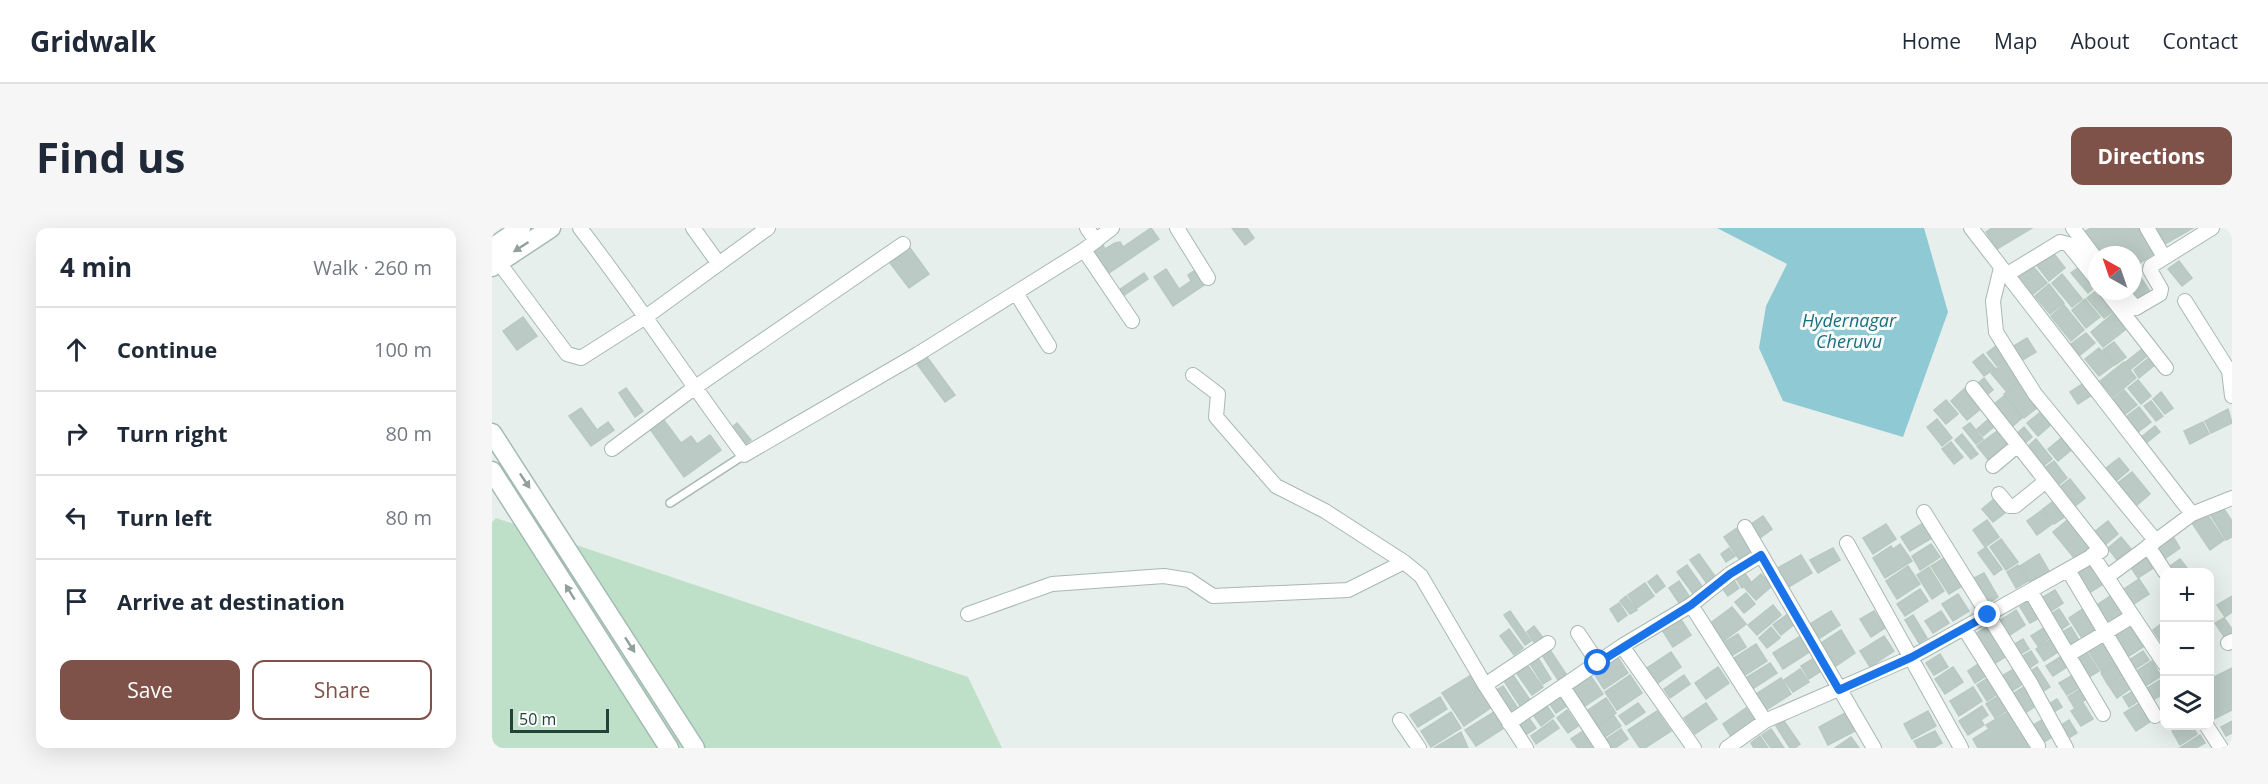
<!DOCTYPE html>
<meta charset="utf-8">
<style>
body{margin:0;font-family:"Open Sans",sans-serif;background:#f6f6f7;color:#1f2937}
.controls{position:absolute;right:18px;bottom:18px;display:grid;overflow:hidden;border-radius:12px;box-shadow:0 6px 24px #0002}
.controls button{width:54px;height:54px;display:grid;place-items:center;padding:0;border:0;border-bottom:2px solid #e0e1e3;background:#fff;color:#1f2937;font:30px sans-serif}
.compass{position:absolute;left:1596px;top:18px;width:54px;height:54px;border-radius:50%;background:#fff;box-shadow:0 6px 24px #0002;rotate:320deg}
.scale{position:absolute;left:18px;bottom:15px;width:99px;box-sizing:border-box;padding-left:6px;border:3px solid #24423a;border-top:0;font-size:16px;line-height:21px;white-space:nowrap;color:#24423a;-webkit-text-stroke:4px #f7fbf9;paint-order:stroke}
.stop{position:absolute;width:18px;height:18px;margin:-14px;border:4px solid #1a73e8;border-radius:50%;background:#fff}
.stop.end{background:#1a73e8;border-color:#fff;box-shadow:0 2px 6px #0008}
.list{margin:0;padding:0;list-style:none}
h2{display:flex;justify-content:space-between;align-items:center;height:78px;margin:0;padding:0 24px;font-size:26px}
h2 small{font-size:20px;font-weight:400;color:#747a83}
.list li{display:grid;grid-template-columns:39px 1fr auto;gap:18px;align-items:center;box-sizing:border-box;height:84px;padding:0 24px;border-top:2px solid #e0e1e3}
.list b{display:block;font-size:22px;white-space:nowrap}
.list em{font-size:20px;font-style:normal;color:#747a83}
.actions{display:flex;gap:12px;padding:18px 24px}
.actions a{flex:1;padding:14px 0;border:2px solid #7f5249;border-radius:12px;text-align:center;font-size:21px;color:#7f5249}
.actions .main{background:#7f5249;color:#fff}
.icon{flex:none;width:33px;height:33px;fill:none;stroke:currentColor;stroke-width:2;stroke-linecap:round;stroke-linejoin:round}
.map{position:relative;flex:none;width:1740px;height:520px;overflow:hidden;border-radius:12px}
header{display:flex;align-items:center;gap:36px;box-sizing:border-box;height:84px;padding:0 30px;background:#fff;border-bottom:2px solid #e0e1e3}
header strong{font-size:28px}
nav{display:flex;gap:33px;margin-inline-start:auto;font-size:21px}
.intro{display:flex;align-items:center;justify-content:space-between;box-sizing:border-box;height:144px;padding:0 36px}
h1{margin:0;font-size:42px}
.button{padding:15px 27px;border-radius:12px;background:#7f5249;color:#fff;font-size:21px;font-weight:700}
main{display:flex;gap:36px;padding:0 36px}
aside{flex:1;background:#fff;border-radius:12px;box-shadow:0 6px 24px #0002}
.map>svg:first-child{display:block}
</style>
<header>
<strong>Gridwalk</strong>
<nav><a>Home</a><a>Map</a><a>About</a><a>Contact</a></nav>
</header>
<div class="intro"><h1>Find us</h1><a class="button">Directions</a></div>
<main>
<aside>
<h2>4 min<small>Walk · 260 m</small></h2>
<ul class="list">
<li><svg class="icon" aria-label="ahead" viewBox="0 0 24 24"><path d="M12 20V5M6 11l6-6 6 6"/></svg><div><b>Continue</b></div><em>100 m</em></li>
<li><svg class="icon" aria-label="right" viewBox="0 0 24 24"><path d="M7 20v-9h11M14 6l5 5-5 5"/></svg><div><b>Turn right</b></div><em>80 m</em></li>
<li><svg class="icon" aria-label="left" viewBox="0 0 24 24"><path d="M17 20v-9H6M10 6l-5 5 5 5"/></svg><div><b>Turn left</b></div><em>80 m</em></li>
<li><svg class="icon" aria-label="arrive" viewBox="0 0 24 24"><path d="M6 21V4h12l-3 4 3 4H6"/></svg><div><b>Arrive at destination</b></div></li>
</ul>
<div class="actions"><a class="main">Save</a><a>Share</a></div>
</aside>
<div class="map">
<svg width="1740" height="520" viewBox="0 0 1740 520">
<rect width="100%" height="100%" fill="#e6efeb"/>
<path fill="#bfe0c8" d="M 4,290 L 476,449 L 510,520 L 0,520 L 0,294 Z"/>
<path fill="#8ec9d4" d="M 1225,0 L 1432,0 L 1456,84 L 1411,209 L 1291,173 L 1267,120 L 1274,78 L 1295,36 Z"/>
<path fill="#bbcac4" stroke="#b8c9c2" stroke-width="1.5" d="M 659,0 L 667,11 L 617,45 L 602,23 L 611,17 L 613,21 L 623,15 L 628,14 L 631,19 Z
M 740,0 L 755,0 L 762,10 L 753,17 Z
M 1500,0 L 1540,0 L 1505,21 L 1494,4 Z
M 1599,0 L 1647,0 L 1663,25 L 1642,39 L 1659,65 L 1643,75 L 1635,63 L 1641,63 L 1641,27 L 1606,27 L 1592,4 Z
M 1664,0 L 1701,0 L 1673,16 Z
M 418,20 L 437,46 L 417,60 L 398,35 Z
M 1559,22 L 1573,40 L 1557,53 L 1543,35 Z
M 1687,33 L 1700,50 L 1690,58 L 1676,41 Z
M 1539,36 L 1555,55 L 1540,67 L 1525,48 Z
M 1590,37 L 1605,57 L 1596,65 L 1579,45 Z
M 674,41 L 687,61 L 699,53 L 696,47 L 702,43 L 712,57 L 681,78 L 662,49 Z
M 652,45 L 656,51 L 631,68 L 627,62 Z
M 1570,46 L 1590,71 L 1580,79 L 1560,55 Z
M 1557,56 L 1572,75 L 1558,86 L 1543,68 Z
M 1605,62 L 1609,63 L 1624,81 L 1612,90 L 1595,70 Z
M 1593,71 L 1608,89 L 1594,100 L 1580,82 Z
M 1572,77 L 1592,102 L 1579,113 L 1559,88 Z
M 1624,83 L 1637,99 L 1611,119 L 1599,104 Z
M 31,89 L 45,108 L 25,122 L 11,103 Z
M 1594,105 L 1603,115 L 1587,128 L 1578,117 Z
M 1535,110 L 1544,124 L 1529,133 L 1520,119 Z
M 1622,114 L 1634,129 L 1623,137 L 1611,122 Z
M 1505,117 L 1515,130 L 1505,138 L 1495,125 Z
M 1607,120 L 1622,137 L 1607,148 L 1593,131 Z
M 1650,121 L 1655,128 L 1639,141 L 1634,134 Z
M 1491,126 L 1503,140 L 1492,148 L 1481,134 Z
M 435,129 L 463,167 L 453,174 L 425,136 Z
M 1658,129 L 1664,136 L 1647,150 L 1642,142 Z
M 1515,132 L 1530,150 L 1514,163 L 1499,145 Z
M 1632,134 L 1644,150 L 1621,169 L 1608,153 Z
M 1492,150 L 1501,162 L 1495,167 L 1486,155 Z
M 1646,152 L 1659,168 L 1649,176 L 1636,160 Z
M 1526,155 L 1546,179 L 1532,190 L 1512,166 Z
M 1592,155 L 1600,167 L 1586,176 L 1578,164 Z
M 134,160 L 151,183 L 143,189 L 127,165 Z
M 1473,160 L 1490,180 L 1475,192 L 1459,173 Z
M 1632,162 L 1645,177 L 1632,187 L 1620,172 Z
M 1669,164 L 1681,180 L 1673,186 L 1661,171 Z
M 1512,168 L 1530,190 L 1520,199 L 1502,176 Z
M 1454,172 L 1466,186 L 1454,196 L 1442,182 Z
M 1659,173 L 1671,188 L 1664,193 L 1652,178 Z
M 1647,179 L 1659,194 L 1646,204 L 1634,189 Z
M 89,180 L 105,202 L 116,194 L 122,202 L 99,218 L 77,188 Z
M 1736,181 L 1740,195 L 1719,205 L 1713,193 Z
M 1551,182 L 1561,195 L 1546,208 L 1535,195 Z
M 1498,190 L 1504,197 L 1491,208 L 1485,201 Z
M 171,191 L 189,215 L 199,208 L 205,216 L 218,207 L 229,222 L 192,249 L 158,201 Z
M 1445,191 L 1460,210 L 1450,218 L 1435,199 Z
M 1711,194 L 1717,206 L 1698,216 L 1692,203 Z
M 245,195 L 259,212 L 252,217 L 238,201 Z
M 1478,195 L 1491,211 L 1484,216 L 1471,200 Z
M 1663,198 L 1668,204 L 1653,216 L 1648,210 Z
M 1532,199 L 1540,209 L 1531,217 L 1523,207 Z
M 1508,201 L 1520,216 L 1498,234 L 1485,218 Z
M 1470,206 L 1486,226 L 1479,231 L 1463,212 Z
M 1573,207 L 1583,219 L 1566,233 L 1556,221 Z
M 1544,211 L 1560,231 L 1549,240 L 1534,220 Z
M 1459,214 L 1471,229 L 1462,236 L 1450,221 Z
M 1627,230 L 1637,242 L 1623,254 L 1613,241 Z
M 1562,233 L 1575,250 L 1564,259 L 1550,242 Z
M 1640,244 L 1658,266 L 1644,278 L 1626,255 Z
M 1578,251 L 1593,270 L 1581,280 L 1565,261 Z
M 1503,270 L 1514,284 L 1501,294 L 1490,281 Z
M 1563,272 L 1574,288 L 1562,296 L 1551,281 Z
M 1730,278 L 1740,293 L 1740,309 L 1734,312 L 1718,286 Z
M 1550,282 L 1560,296 L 1545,307 L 1535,293 Z
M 1715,286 L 1732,312 L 1718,322 L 1700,295 Z
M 1271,288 L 1280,301 L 1268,310 L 1259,296 Z
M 1579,289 L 1601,317 L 1583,331 L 1561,304 Z
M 1495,292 L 1507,309 L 1493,319 L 1481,302 Z
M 1616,293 L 1626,306 L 1613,317 L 1602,304 Z
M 1431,295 L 1440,310 L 1418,323 L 1409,309 Z
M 1394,296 L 1404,311 L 1381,326 L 1371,310 Z
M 1245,300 L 1261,322 L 1247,331 L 1232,309 Z
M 1680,307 L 1688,320 L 1671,332 L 1662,318 Z
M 1629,309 L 1639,321 L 1625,332 L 1616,320 Z
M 1509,311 L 1526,334 L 1514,342 L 1498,319 Z
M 1408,316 L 1420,333 L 1393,350 L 1381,330 L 1399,318 L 1401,321 Z
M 1439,316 L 1448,329 L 1428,342 L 1420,328 Z
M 1494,319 L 1510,341 L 1502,347 L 1486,325 Z
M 1237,320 L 1243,328 L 1234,334 L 1229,326 Z
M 1341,320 L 1348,332 L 1326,345 L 1318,332 Z
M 1656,322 L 1666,337 L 1646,350 L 1636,335 Z
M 1207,326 L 1225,351 L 1216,357 L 1198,332 Z
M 1547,326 L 1557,343 L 1538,354 L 1528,338 Z
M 1309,327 L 1320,345 L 1295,360 L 1284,341 Z
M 1452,330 L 1470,358 L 1457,366 L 1439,338 Z
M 1688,331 L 1698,344 L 1676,344 L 1674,341 Z
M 1599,333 L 1613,355 L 1594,367 L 1580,345 Z
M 1195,337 L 1212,361 L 1202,367 L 1185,344 Z
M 1526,337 L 1536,353 L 1524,360 L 1515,344 Z
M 1416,338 L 1428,356 L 1405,371 L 1394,353 Z
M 1437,339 L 1452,363 L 1440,371 L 1425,347 Z
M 1250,341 L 1259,354 L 1250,360 L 1242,347 Z
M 1492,345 L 1506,369 L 1497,375 L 1482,350 Z
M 1269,346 L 1280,358 L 1264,372 L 1253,360 Z
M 1165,347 L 1173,358 L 1164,365 L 1156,354 Z
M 1239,348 L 1247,360 L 1236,368 L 1227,356 Z
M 1647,351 L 1657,366 L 1639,378 L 1629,363 Z
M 1187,353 L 1199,371 L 1189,378 L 1177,360 Z
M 1153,355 L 1162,368 L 1145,380 L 1136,367 Z
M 1428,361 L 1436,373 L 1413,388 L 1405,376 Z
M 1563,362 L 1571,375 L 1555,386 L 1546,372 Z
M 1254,365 L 1263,376 L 1252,385 L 1243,374 Z
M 1466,366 L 1477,383 L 1461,393 L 1450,376 Z
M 1621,366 L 1633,385 L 1613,397 L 1602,379 Z
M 1134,368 L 1145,382 L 1138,386 L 1128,373 Z
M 1740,368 L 1740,384 L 1733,389 L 1725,377 Z
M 1538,372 L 1549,389 L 1538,395 L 1528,379 Z
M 1127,375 L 1135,387 L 1126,394 L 1118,381 Z
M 1281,377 L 1289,387 L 1265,407 L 1256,397 Z
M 1240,379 L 1254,396 L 1229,415 L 1216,397 Z
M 1592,380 L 1608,405 L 1593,415 L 1577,390 Z
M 1567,381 L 1577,396 L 1566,404 L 1556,388 Z
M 1524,382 L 1533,397 L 1515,409 L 1506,394 Z
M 1018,383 L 1039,413 L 1033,417 L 1012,387 Z
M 1339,383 L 1348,397 L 1328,410 L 1318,396 Z
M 1382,383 L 1393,400 L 1379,409 L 1368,391 Z
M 1449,383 L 1457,395 L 1441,405 L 1433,393 Z
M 1297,385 L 1304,395 L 1289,407 L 1281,397 Z
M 1421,387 L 1435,410 L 1427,415 L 1413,392 Z
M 1188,390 L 1199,407 L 1181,419 L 1170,402 Z
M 1732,390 L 1740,401 L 1740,405 L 1733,410 L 1723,395 Z
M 1672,394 L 1672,413 L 1670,415 L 1661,402 Z
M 1499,396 L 1518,426 L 1502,436 L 1483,406 Z
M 1637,397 L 1651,419 L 1631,432 L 1617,410 Z
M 1042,398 L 1052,411 L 1044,417 L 1035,404 Z
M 1279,399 L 1288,410 L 1275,420 L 1267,410 Z
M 1553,399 L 1559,409 L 1546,418 L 1539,408 Z
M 1579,399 L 1588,414 L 1576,421 L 1567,406 Z
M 1017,401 L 1031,420 L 1022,427 L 1008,408 Z
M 1349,402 L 1363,425 L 1341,440 L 1326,417 Z
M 1246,406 L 1254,419 L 1236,430 L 1228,417 Z
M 1310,407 L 1319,423 L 1291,441 L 1281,425 Z
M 1392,408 L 1402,423 L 1378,439 L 1368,423 Z
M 1531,411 L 1537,421 L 1527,427 L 1521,417 Z
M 1558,412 L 1566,424 L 1552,433 L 1544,421 Z
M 1611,414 L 1625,435 L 1610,444 L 1596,423 Z
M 1264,416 L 1275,433 L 1250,449 L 1239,432 Z
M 1058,422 L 1074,446 L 1066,452 L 1050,427 Z
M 1539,423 L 1546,434 L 1535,442 L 1527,430 Z
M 1651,423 L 1657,432 L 1640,443 L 1634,434 Z
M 1179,424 L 1189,439 L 1166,455 L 1155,440 Z
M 1595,425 L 1607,443 L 1594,451 L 1583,433 Z
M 1448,426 L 1456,439 L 1442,447 L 1434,435 Z
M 1125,428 L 1136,445 L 1112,461 L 1101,444 Z
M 1568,429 L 1575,439 L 1561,448 L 1554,438 Z
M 1046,430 L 1059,451 L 1051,456 L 1038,436 Z
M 1322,430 L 1329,443 L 1317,451 L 1309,438 Z
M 1660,433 L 1669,448 L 1649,461 L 1640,446 Z
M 1489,434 L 1497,446 L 1483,455 L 1476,443 Z
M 1626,434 L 1633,446 L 1616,457 L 1609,445 Z
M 1034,435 L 1051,459 L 1040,467 L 1023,443 Z
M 1278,435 L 1285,445 L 1259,462 L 1252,451 Z
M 1226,439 L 1237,455 L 1214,471 L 1203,455 Z
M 1461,439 L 1471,454 L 1453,466 L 1443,451 Z
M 1525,439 L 1534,454 L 1520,463 L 1510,448 Z
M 1545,439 L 1558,459 L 1548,465 L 1535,445 Z
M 1740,440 L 1740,482 L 1722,491 L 1718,481 L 1718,451 Z
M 1308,441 L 1317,454 L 1301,464 L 1292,452 Z
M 979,447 L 1000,479 L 972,498 L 950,465 Z
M 1021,447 L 1038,472 L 1028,478 L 1012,453 Z
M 1098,447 L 1111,466 L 1090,480 L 1077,461 Z
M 1138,447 L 1150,465 L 1125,482 L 1113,464 Z
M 1192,447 L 1198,456 L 1178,470 L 1172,461 Z
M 1581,447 L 1588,459 L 1575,467 L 1567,455 Z
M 1635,447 L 1642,458 L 1625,470 L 1617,458 Z
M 1497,449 L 1507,465 L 1495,473 L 1485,457 Z
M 1289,450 L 1299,466 L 1274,482 L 1264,466 Z
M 1670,451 L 1672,465 L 1657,475 L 1649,464 Z
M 1536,456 L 1548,475 L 1533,485 L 1521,466 Z
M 1011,458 L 1027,482 L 1019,488 L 1003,463 Z
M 1481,459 L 1490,473 L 1467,488 L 1458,473 Z
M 1590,460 L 1596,470 L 1582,479 L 1576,469 Z
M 1069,462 L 1079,475 L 1064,485 L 1055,472 Z
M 1643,462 L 1649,471 L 1637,479 L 1631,469 Z
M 1508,467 L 1517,481 L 1503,490 L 1494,476 Z
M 948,469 L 955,481 L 926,499 L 918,487 Z
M 1114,470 L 1124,485 L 1103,499 L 1093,484 Z
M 1565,471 L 1570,479 L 1562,484 L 1557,476 Z
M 1651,473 L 1662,491 L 1644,503 L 1632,485 Z
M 1053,475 L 1062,488 L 1049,498 L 1040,485 Z
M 1146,475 L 1153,484 L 1134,497 L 1127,488 Z
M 1214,475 L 1225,491 L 1203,506 L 1192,490 Z
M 1591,475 L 1601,491 L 1589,498 L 1579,483 Z
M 1490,478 L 1496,487 L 1489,492 L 1492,497 L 1476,507 L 1467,493 Z
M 1254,480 L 1264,494 L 1240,510 L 1231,496 Z
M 1075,482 L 1086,498 L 1076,505 L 1065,490 Z
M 1165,483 L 1179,503 L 1153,520 L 1148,520 L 1136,502 Z
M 1436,483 L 1444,498 L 1420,511 L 1412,496 Z
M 1518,483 L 1539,520 L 1486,520 L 1481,511 L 1497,501 L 1494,497 Z
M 959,484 L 969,500 L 939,519 L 929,503 Z
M 1002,484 L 1012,500 L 984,518 L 973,502 Z
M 1353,485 L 1363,503 L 1336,517 L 1327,499 Z
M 1122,488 L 1129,498 L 1110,511 L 1103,501 Z
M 1036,489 L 1044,500 L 1032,508 L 1025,497 Z
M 1553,490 L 1563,507 L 1549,516 L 1538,499 Z
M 1061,492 L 1067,500 L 1044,516 L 1039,508 Z
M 1577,492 L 1585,505 L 1573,512 L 1565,500 Z
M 1292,493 L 1308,516 L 1303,520 L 1298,520 L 1284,498 Z
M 1740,493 L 1740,505 L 1734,508 L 1729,499 Z
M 1689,497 L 1700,497 L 1705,506 L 1688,517 L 1680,503 Z
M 1129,501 L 1136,511 L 1123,520 L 1114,520 L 1110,514 Z
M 1279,501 L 1292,520 L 1279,520 L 1270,507 Z
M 1091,503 L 1103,520 L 1086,520 L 1079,511 Z
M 1443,503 L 1450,515 L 1441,520 L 1426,520 L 1422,513 Z
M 969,504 L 976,520 L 942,520 Z
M 1708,507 L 1713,515 L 1704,520 L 1688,520 Z
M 1268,508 L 1276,520 L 1262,520 L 1259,515 Z
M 1359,509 L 1367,520 L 1343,520 Z"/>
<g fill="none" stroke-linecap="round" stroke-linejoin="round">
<g stroke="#a8b8b2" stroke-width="10">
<path id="service" d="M 178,275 L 252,227"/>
</g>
<g stroke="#a8b8b2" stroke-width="16">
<path id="minor" d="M 88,0 C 145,74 196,152 252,227 L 426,126 L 592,22 L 620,0
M 201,0 L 227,36
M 595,0 L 604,13
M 685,0 L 716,50
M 1479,0 L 1700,286
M 1581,0 L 1605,32
M 1655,0 L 1672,29
M 592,22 L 640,93
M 2,28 L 75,126 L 89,130 L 155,88 L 276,0
M 1509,40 L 1501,73 L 1504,104 L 1543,166 L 1663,312
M 1514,47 L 1568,14 L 1576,16 L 1605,52
M 1614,63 L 1674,140
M 1629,63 L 1644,80 L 1668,66 L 1669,61 L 1658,42 L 1659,38 L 1720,0
M 524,65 L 557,118
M 1693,73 L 1737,143 L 1740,168
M 701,147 L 726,166 L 724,189 L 784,258 L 833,283 L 912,334
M 120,221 L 202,160 L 411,16
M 1501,238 L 1526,217
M 1507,266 L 1517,278 L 1523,278 L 1554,253
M 1432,284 L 1539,456 L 1574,520
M 1253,299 L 1382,520
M 1355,315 L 1469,520
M 1656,318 L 1673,344
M 1600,327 L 1672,435
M 1576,342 L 1663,488
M 1615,349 L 1700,286 L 1740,270
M 1539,364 L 1611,486
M 1199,377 L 1273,493
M 476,386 L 560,356 L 672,348 L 697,352 L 721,368 L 856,362 L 912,334 L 929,348 L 993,457 L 1034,520
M 1472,400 L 1546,518
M 1086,405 L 1106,435
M 1736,415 L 1740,413
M 1130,418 L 1202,520
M 1576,427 L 1641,388
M 993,457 L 1056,415
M 1071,459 L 1111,520
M 908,492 L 927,520
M 1017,495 L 1130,418 L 1199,377 L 1238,346 L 1269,327
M 1714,497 L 1729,520
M 1235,520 L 1273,493 L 1420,429 L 1609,323 L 1481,160"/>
</g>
<g stroke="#a4bbb3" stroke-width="21">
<path id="secondary" d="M 0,20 L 29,0
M 0,39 L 59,0
M 0,205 L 203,520
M 0,243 L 177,520"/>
</g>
<use href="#service" stroke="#fff" stroke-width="7"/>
<use href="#minor" stroke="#fff" stroke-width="14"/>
<use href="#secondary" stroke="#fff" stroke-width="18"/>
</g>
<defs><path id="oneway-solid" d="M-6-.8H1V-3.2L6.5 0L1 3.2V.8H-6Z" transform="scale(1.5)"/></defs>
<g fill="#92a09c">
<use href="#oneway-solid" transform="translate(29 19) rotate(147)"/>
<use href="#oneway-solid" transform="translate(33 253) rotate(56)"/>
<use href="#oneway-solid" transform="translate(78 364) rotate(-122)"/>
<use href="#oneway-solid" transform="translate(138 417) rotate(57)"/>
</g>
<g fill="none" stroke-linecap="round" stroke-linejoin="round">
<path stroke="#1a73e8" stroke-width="8" d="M 1106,435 L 1199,377 L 1238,346 L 1269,327 L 1347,462 L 1420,429 L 1496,387"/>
</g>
<g text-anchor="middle" stroke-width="6" stroke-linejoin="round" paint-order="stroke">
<g font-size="18" font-style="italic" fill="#1c6f80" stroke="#f7fbf9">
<text x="1357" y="99">Hydernagar<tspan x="1357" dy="21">Cheruvu</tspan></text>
</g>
</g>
</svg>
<div class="controls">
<button>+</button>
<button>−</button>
<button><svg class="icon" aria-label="layers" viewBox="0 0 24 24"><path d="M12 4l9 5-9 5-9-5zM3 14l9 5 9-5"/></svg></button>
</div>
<svg class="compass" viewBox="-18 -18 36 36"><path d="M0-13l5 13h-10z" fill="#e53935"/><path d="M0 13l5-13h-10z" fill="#747a83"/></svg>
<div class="scale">50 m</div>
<div class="stop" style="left:1106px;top:435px"></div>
<div class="stop end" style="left:1496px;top:387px"></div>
</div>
</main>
